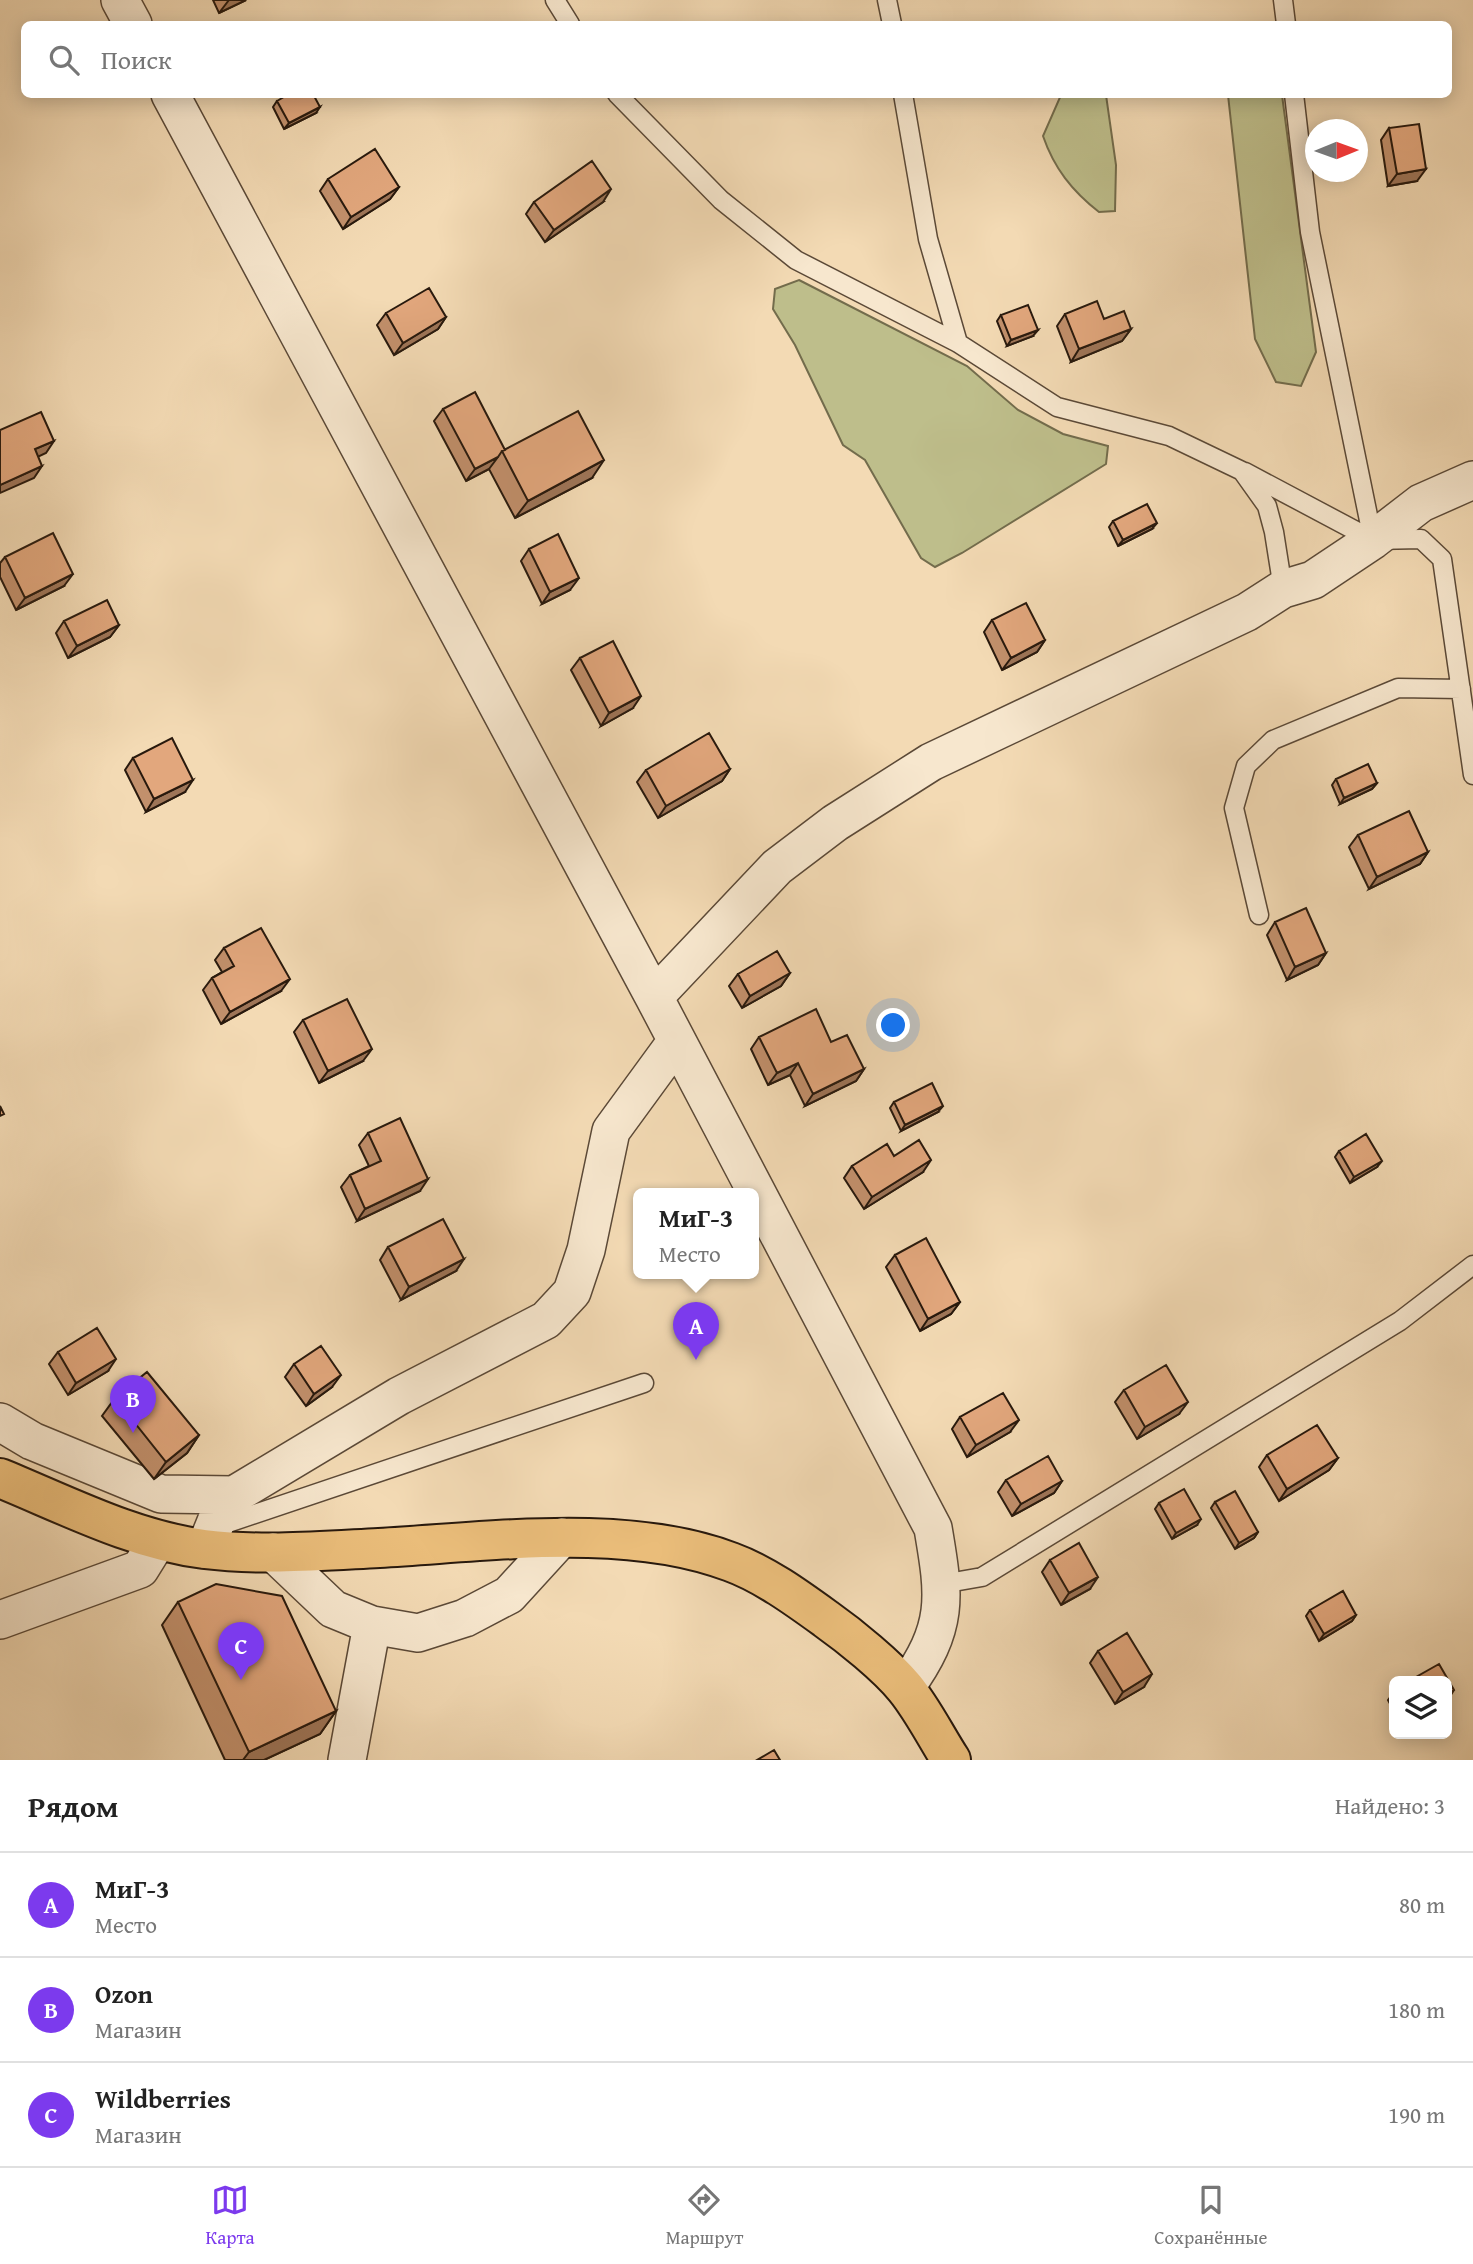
<!DOCTYPE html>
<html lang="ru">
<meta charset="utf-8">
<style>
body{margin:0;font-family:"Gentium Book Plus",serif;background:#f6f6f6;color:#222}
.controls{position:absolute;right:21px;bottom:21px;display:grid;overflow:hidden;border-radius:10px;box-shadow:0 4px 18px #0003}
.controls button{width:63px;height:63px;display:grid;place-items:center;padding:0;border:0;border-bottom:2px solid #e0e0e0;background:#fff;color:#222;font:35px sans-serif}
.compass{position:absolute;left:1305px;top:119px;width:63px;height:63px;border-radius:50%;background:#fff;box-shadow:0 4px 18px #0003;rotate:89deg}
.you{position:absolute;left:894px;top:1026px;width:24px;height:24px;margin:-18px;border:5px solid #fff;border-radius:50%;background:#1a73e8;box-shadow:0 0 0 10px #1a73e833}
.badge{display:grid;place-items:center;width:46px;height:46px;border-radius:50%;background:#7c3aed;color:#fff;font-size:23px;font-weight:700}
.pin{position:absolute;translate:-50% -58px;filter:drop-shadow(0 2px 4px #0008)}
.pin::after{content:'';position:absolute;top:37px;width:24px;height:21px;background:inherit;clip-path:polygon(0 0,100% 0,50% 100%)}
.popup{position:absolute;left:633px;top:1188px;width:126px;height:91px;box-sizing:border-box;display:grid;place-content:center;border-radius:10px;background:#fff;filter:drop-shadow(0 2px 5px #0005);font-size:23px;white-space:nowrap;color:#767676}
.popup b{font-size:26px;color:#222}
.popup::after{content:'';position:absolute;left:50%;top:100%;margin-left:-14px;border:14px solid transparent;border-top-color:#fff}
.list{margin:0;padding:0;list-style:none}
h2{display:flex;justify-content:space-between;align-items:center;height:91px;margin:0;padding:0 28px;font-size:30px}
h2 small{font-size:23px;font-weight:400;color:#767676}
.list li{display:grid;grid-template-columns:46px 1fr auto;gap:21px;align-items:center;box-sizing:border-box;height:105px;padding:0 28px;border-top:2px solid #e0e0e0}
.list b{display:block;font-size:26px;white-space:nowrap}
.list p{margin:0;font-size:23px;white-space:nowrap;color:#767676}
.list em{font-size:23px;font-style:normal;color:#767676}
.icon{flex:none;width:38px;height:38px;fill:none;stroke:currentColor;stroke-width:2;stroke-linecap:round;stroke-linejoin:round}
.map{position:relative;flex:none;width:1473px;height:1760px;overflow:hidden}
.search{position:absolute;background:#fff;box-shadow:0 4px 18px #0003;left:21px;right:21px;top:21px;height:77px;display:flex;align-items:center;gap:18px;box-sizing:border-box;padding:0 24px;border-radius:10px;color:#767676;font-size:26px}
.sheet{height:406px;background:#fff}
nav{display:flex;justify-content:space-around;align-items:center;box-sizing:border-box;height:98px;border-top:2px solid #e0e0e0;background:#fff;font-size:19px;color:#767676}
nav a{display:grid;justify-items:center;gap:4px}
nav .on{color:#7c3aed}
.map>svg:first-child{display:block}
</style>
<div class="map">
<svg width="1473" height="1760" viewBox="0 0 1473 1760">
<rect width="100%" height="100%" fill="#f3dab4"/>
<filter id="stains"><feTurbulence type="fractalNoise" baseFrequency=".00286" numOctaves="4"/><feColorMatrix values="0 0 0 0 .2 0 0 0 0 .09 0 0 0 0 .02 0 0 0 .5 -.17"/></filter>
<radialGradient id="worn" r=".72"><stop offset=".6" stop-color="#630" stop-opacity="0"/><stop offset="1" stop-color="#630" stop-opacity=".3"/></radialGradient>
<path fill="#bebe8b" stroke="#736c4c" stroke-width="2" d="M 1061,95 L 1106,95 L 1116,165 L 1115,211 L 1099,212 C 1072,191 1054,168 1043,136 Z
M 1228,95 L 1282,95 L 1316,352 L 1301,386 L 1276,382 L 1255,339 Z
M 799,280 L 967,366 L 1018,410 L 1063,434 L 1108,446 L 1106,464 L 962,553 L 935,567 L 921,558 L 865,460 L 843,445 L 795,345 L 773,309 L 775,289 Z"/>
<g fill="none" stroke-linecap="round" stroke-linejoin="round">
<g stroke="#5b4937" stroke-width="21">
<path id="lane" d="M 555,0 L 570,24
M 887,0 L 892,24
M 1283,0 L 1286,24
M 617,94 L 721,200 L 796,260 L 958,343 L 1057,407 L 1169,436 L 1242,471 L 1267,506 L 1274,532 L 1283,589
M 903,94 L 928,239 L 958,343
M 1294,94 L 1310,232 L 1373,540
M 1245,472 L 1373,540 L 1421,539 L 1442,559 L 1473,775
M 1259,915 L 1234,808 L 1246,766 L 1273,740 L 1398,688 L 1461,689
M 216,1527 L 644,1383
M 942,1584 L 982,1577 L 1400,1321 L 1473,1265"/>
</g>
<g stroke="#5b4937" stroke-width="40">
<path id="street" d="M 120,0 L 133,24
M 170,94 L 654,997 L 933,1528 C 945,1598 949,1627 905,1688
M 654,997 L 777,867 L 835,823 L 931,762 L 1247,612 L 1283,589 L 1313,580 L 1373,540 L 1421,503 L 1473,480
M 0,1422 L 32,1441 L 161,1494 L 234,1495 L 220,1512 L 205,1549
M 234,1495 L 399,1396 L 546,1320 L 572,1292 L 586,1250 L 611,1131 L 676,1042
M 273,1552 L 333,1609 L 372,1625 L 418,1633 L 465,1618 L 509,1595 L 562,1537
M 0,1620 L 140,1569 L 158,1540
M 347,1760 L 372,1625"/>
</g>
<g stroke="#28190d" stroke-width="42">
<path id="primary" d="M 0,1478 C 66,1505 133,1540 204,1549 C 262,1556 321,1551 379,1548 C 489,1542 626,1522 731,1562 C 764,1574 797,1598 826,1619 C 850,1636 887,1666 905,1688 C 923,1710 936,1737 951,1760"/>
</g>
<use href="#lane" stroke="#f7e7ce" stroke-width="18"/>
<use href="#street" stroke="#f7e7ce" stroke-width="37"/>
<use href="#primary" stroke="#eabd7a" stroke-width="38"/>
</g>
<path fill="#c2906c" stroke="#28190d" stroke-width="2" d="M 213,0 L 246,0 L 219,13 Z
M 277,101 L 316,113 L 284,129 L 273,107 Z
M 1389,128 L 1417,181 L 1388,186 L 1381,140 Z
M 328,179 L 399,187 L 390,199 L 343,229 L 320,191 Z
M 534,202 L 603,202 L 545,242 L 526,214 Z
M 386,313 L 446,317 L 438,329 L 394,355 L 377,325 Z
M 1065,314 L 1104,319 L 1131,329 L 1122,341 L 1071,362 L 1057,326 Z
M 1001,315 L 1033,336 L 1007,346 L 997,321 Z
M 443,409 L 505,450 L 592,478 L 515,518 L 489,469 L 466,481 L 434,421 Z
M 1113,521 L 1152,529 L 1118,546 L 1109,527 Z
M 529,549 L 570,590 L 542,604 L 521,561 Z
M 5,557 L 64,586 L 16,610 L 0,577 L 0,563 Z
M 992,620 L 1045,640 L 1037,652 L 1002,670 L 984,632 Z
M 64,621 L 119,625 L 110,637 L 68,658 L 56,633 Z
M 580,658 L 633,708 L 601,726 L 571,670 Z
M 133,758 L 185,792 L 146,812 L 125,770 Z
M 730,769 L 722,781 L 658,818 L 637,782 L 646,770 Z
M 1336,779 L 1377,783 L 1372,789 L 1340,804 L 1332,785 Z
M 1358,835 L 1428,852 L 1420,864 L 1369,889 L 1349,847 Z
M 1275,922 L 1326,953 L 1318,965 L 1287,980 L 1267,935 Z
M 224,948 L 281,991 L 221,1024 L 203,990 L 212,978 L 222,972 L 215,960 Z
M 790,973 L 781,986 L 742,1008 L 729,986 L 738,974 Z
M 303,1020 L 363,1061 L 319,1083 L 294,1032 Z
M 759,1037 L 831,1042 L 864,1069 L 856,1081 L 805,1106 L 790,1075 L 768,1085 L 751,1049 Z
M 894,1102 L 938,1112 L 901,1131 L 890,1108 Z
M 368,1133 L 420,1191 L 357,1221 L 341,1187 L 350,1175 L 369,1166 L 359,1145 Z
M 1339,1151 L 1377,1167 L 1350,1183 L 1335,1157 Z
M 894,1156 L 923,1172 L 864,1209 L 844,1178 L 852,1166 Z
M 388,1247 L 456,1271 L 401,1300 L 380,1260 Z
M 895,1255 L 960,1302 L 951,1314 L 920,1331 L 886,1267 Z
M 58,1352 L 108,1371 L 68,1395 L 49,1364 Z
M 294,1364 L 332,1387 L 306,1406 L 285,1377 Z
M 1124,1390 L 1179,1414 L 1137,1439 L 1115,1402 Z
M 115,1398 L 199,1435 L 187,1453 L 154,1479 L 102,1416 Z
M 960,1417 L 1010,1432 L 967,1457 L 952,1429 Z
M 1267,1455 L 1338,1458 L 1329,1470 L 1279,1501 L 1259,1467 Z
M 1006,1480 L 1062,1481 L 1054,1493 L 1012,1516 L 998,1492 Z
M 1215,1502 L 1258,1532 L 1254,1538 L 1235,1549 L 1211,1508 Z
M 1159,1503 L 1197,1525 L 1172,1539 L 1155,1509 Z
M 1050,1560 L 1090,1589 L 1061,1605 L 1042,1572 Z
M 178,1602 L 336,1711 L 320,1734 L 264,1760 L 225,1760 L 162,1625 Z
M 1310,1610 L 1356,1615 L 1352,1621 L 1319,1641 L 1306,1616 Z
M 1098,1651 L 1144,1687 L 1115,1704 L 1090,1663 Z
M 1394,1692 L 1394,1711 L 1388,1700 Z"/>
<path fill="#9e7558" stroke="#28190d" stroke-width="2" d="M 229,0 L 246,0 L 219,13 Z
M 320,107 L 316,113 L 284,129 L 289,123 Z
M 1426,169 L 1417,181 L 1388,186 L 1397,174 Z
M 399,187 L 390,199 L 343,229 L 351,217 Z
M 611,189 L 603,202 L 545,242 L 554,230 Z
M 446,317 L 438,329 L 394,355 L 403,343 Z
M 1131,329 L 1122,341 L 1071,362 L 1079,349 Z
M 1038,330 L 1033,336 L 1007,346 L 1011,340 Z
M 54,441 L 46,453 L 27,462 L 35,449 Z
M 498,457 L 489,469 L 466,481 L 475,469 Z
M 604,460 L 592,478 L 515,518 L 528,501 Z
M 42,466 L 34,478 L 0,493 L 0,485 Z
M 1157,523 L 1152,529 L 1118,546 L 1123,540 Z
M 73,574 L 64,586 L 16,610 L 25,598 Z
M 579,578 L 570,590 L 542,604 L 550,592 Z
M 119,625 L 110,637 L 68,658 L 77,646 Z
M 1045,640 L 1037,652 L 1002,670 L 1011,658 Z
M 641,696 L 633,708 L 601,726 L 609,713 Z
M 730,769 L 722,781 L 658,818 L 666,806 Z
M 193,780 L 185,792 L 146,812 L 154,799 Z
M 1377,783 L 1372,789 L 1340,804 L 1344,798 Z
M 1428,852 L 1420,864 L 1369,889 L 1377,877 Z
M 1326,953 L 1318,965 L 1287,980 L 1295,967 Z
M 790,973 L 781,986 L 742,1008 L 750,996 Z
M 290,979 L 281,991 L 221,1024 L 230,1012 Z
M 372,1049 L 363,1061 L 319,1083 L 328,1071 Z
M 798,1063 L 790,1075 L 768,1085 L 777,1073 Z
M 864,1069 L 856,1081 L 805,1106 L 813,1094 Z
M 943,1106 L 938,1112 L 901,1131 L 905,1125 Z
M 931,1160 L 923,1172 L 864,1209 L 872,1197 Z
M 1382,1161 L 1377,1167 L 1350,1183 L 1354,1177 Z
M 428,1179 L 420,1191 L 357,1221 L 365,1209 Z
M 464,1259 L 456,1271 L 401,1300 L 409,1287 Z
M 960,1302 L 951,1314 L 920,1331 L 928,1319 Z
M 116,1359 L 108,1371 L 68,1395 L 76,1383 Z
M 341,1375 L 332,1387 L 306,1406 L 314,1394 Z
M 1188,1402 L 1179,1414 L 1137,1439 L 1145,1427 Z
M 1019,1420 L 1010,1432 L 967,1457 L 976,1445 Z
M 199,1435 L 187,1453 L 154,1479 L 166,1462 Z
M 1338,1458 L 1329,1470 L 1279,1501 L 1287,1489 Z
M 1062,1481 L 1054,1493 L 1012,1516 L 1021,1504 Z
M 1201,1519 L 1197,1525 L 1172,1539 L 1176,1533 Z
M 1258,1532 L 1254,1538 L 1235,1549 L 1239,1543 Z
M 1098,1577 L 1090,1589 L 1061,1605 L 1069,1593 Z
M 1356,1615 L 1352,1621 L 1319,1641 L 1324,1634 Z
M 1152,1674 L 1144,1687 L 1115,1704 L 1123,1692 Z
M 1454,1690 L 1447,1701 L 1447,1695 Z
M 336,1711 L 320,1734 L 264,1760 L 243,1760 L 249,1752 Z"/>
<path fill="#e2a77d" stroke="#28190d" stroke-width="2" d="M 289,94 L 313,94 L 320,107 L 289,123 L 277,101 Z
M 1419,124 L 1426,169 L 1397,174 L 1389,128 Z
M 375,149 L 399,187 L 351,217 L 328,179 Z
M 592,161 L 611,189 L 554,230 L 534,202 Z
M 429,288 L 446,317 L 403,343 L 386,313 Z
M 1097,301 L 1104,319 L 1124,311 L 1131,329 L 1079,349 L 1065,314 Z
M 1028,305 L 1038,330 L 1011,340 L 1001,315 Z
M 475,392 L 505,450 L 502,451 L 498,457 L 475,469 L 443,409 Z
M 578,411 L 604,460 L 528,501 L 502,451 Z
M 41,412 L 54,441 L 35,449 L 42,466 L 0,485 L 0,430 Z
M 1147,504 L 1157,523 L 1123,540 L 1113,521 Z
M 53,533 L 73,574 L 25,598 L 5,557 Z
M 558,534 L 579,578 L 550,592 L 529,549 Z
M 107,600 L 119,625 L 77,646 L 64,621 Z
M 1026,603 L 1045,640 L 1011,658 L 992,620 Z
M 613,641 L 641,696 L 609,713 L 580,658 Z
M 709,733 L 730,769 L 666,806 L 646,770 Z
M 172,738 L 193,780 L 154,799 L 133,758 Z
M 1368,764 L 1377,783 L 1344,798 L 1336,779 Z
M 1409,811 L 1428,852 L 1377,877 L 1358,835 Z
M 1306,908 L 1326,953 L 1295,967 L 1275,922 Z
M 261,928 L 290,979 L 230,1012 L 212,978 L 234,966 L 224,948 Z
M 777,951 L 790,973 L 750,996 L 738,974 Z
M 347,999 L 372,1049 L 328,1071 L 303,1020 Z
M 816,1009 L 831,1042 L 847,1035 L 864,1069 L 813,1094 L 798,1063 L 777,1073 L 759,1037 Z
M 932,1083 L 943,1106 L 905,1125 L 894,1102 Z
M 0,1106 L 4,1114 L 0,1116 Z
M 400,1118 L 428,1179 L 365,1209 L 350,1175 L 381,1161 L 368,1133 Z
M 1366,1134 L 1382,1161 L 1354,1177 L 1339,1151 Z
M 919,1140 L 931,1160 L 872,1197 L 852,1166 L 887,1144 L 894,1156 Z
M 443,1219 L 464,1259 L 409,1287 L 388,1247 Z
M 926,1238 L 960,1302 L 928,1319 L 895,1255 Z
M 97,1328 L 116,1359 L 76,1383 L 58,1352 Z
M 321,1346 L 341,1375 L 314,1394 L 294,1364 Z
M 1166,1365 L 1188,1402 L 1145,1427 L 1124,1390 Z
M 147,1372 L 199,1435 L 166,1462 L 115,1398 Z
M 1003,1393 L 1019,1420 L 976,1445 L 960,1417 Z
M 1317,1425 L 1338,1458 L 1287,1489 L 1267,1455 Z
M 1048,1456 L 1062,1481 L 1021,1504 L 1006,1480 Z
M 1184,1489 L 1201,1519 L 1176,1533 L 1159,1503 Z
M 1235,1491 L 1258,1532 L 1239,1543 L 1215,1502 Z
M 1079,1543 L 1098,1577 L 1069,1593 L 1050,1560 Z
M 216,1584 L 282,1596 L 336,1711 L 249,1752 L 178,1602 Z
M 1343,1591 L 1356,1615 L 1324,1634 L 1310,1610 Z
M 1127,1633 L 1152,1674 L 1123,1692 L 1098,1651 Z
M 1439,1664 L 1454,1690 L 1447,1695 L 1447,1681 L 1409,1681 Z
M 774,1750 L 780,1760 L 757,1760 Z"/>
<rect width="100%" height="100%" filter="url(#stains)"/>
<rect width="100%" height="100%" fill="url(#worn)"/>
</svg>
<div class="controls">
<button><svg class="icon" aria-label="layers" viewBox="0 0 24 24"><path d="M12 4l9 5-9 5-9-5zM3 14l9 5 9-5"/></svg></button>
</div>
<svg class="compass" viewBox="-18 -18 36 36"><path d="M0-13l5 13h-10z" fill="#e53935"/><path d="M0 13l5-13h-10z" fill="#767676"/></svg>
<div class="you"></div>
<div class="pin badge" style="left:696px;top:1360px">A</div>
<div class="popup"><b>МиГ-3</b>Место</div>
<div class="pin badge" style="left:133px;top:1433px">B</div>
<div class="pin badge" style="left:241px;top:1680px">C</div>
<div class="search"><svg class="icon" aria-label="search" viewBox="0 0 24 24"><circle cx="10" cy="10" r="6"/><path d="M15 15l6 6"/></svg>Поиск</div>
</div>
<section class="sheet">
<h2>Рядом<small>Найдено: 3</small></h2>
<ul class="list">
<li><span class="badge">A</span><div><b>МиГ-3</b><p>Место</p></div><em>80 m</em></li>
<li><span class="badge">B</span><div><b>Ozon</b><p>Магазин</p></div><em>180 m</em></li>
<li><span class="badge">C</span><div><b>Wildberries</b><p>Магазин</p></div><em>190 m</em></li>
</ul>
</section>
<nav>
<a class="on"><svg class="icon" aria-label="map" viewBox="0 0 24 24"><path d="M3 6l6-2 6 2 6-2v14l-6 2-6-2-6 2zM9 4v14M15 6v14"/></svg>Карта</a>
<a><svg class="icon" aria-label="directions" viewBox="0 0 24 24"><path d="M12 3l9 9-9 9-9-9zM9 14v-3h6M13 9l2 2-2 2"/></svg>Маршрут</a>
<a><svg class="icon" aria-label="saved" viewBox="0 0 24 24"><path d="M7 4h10v16l-5-4-5 4z"/></svg>Сохранённые</a>
</nav>
